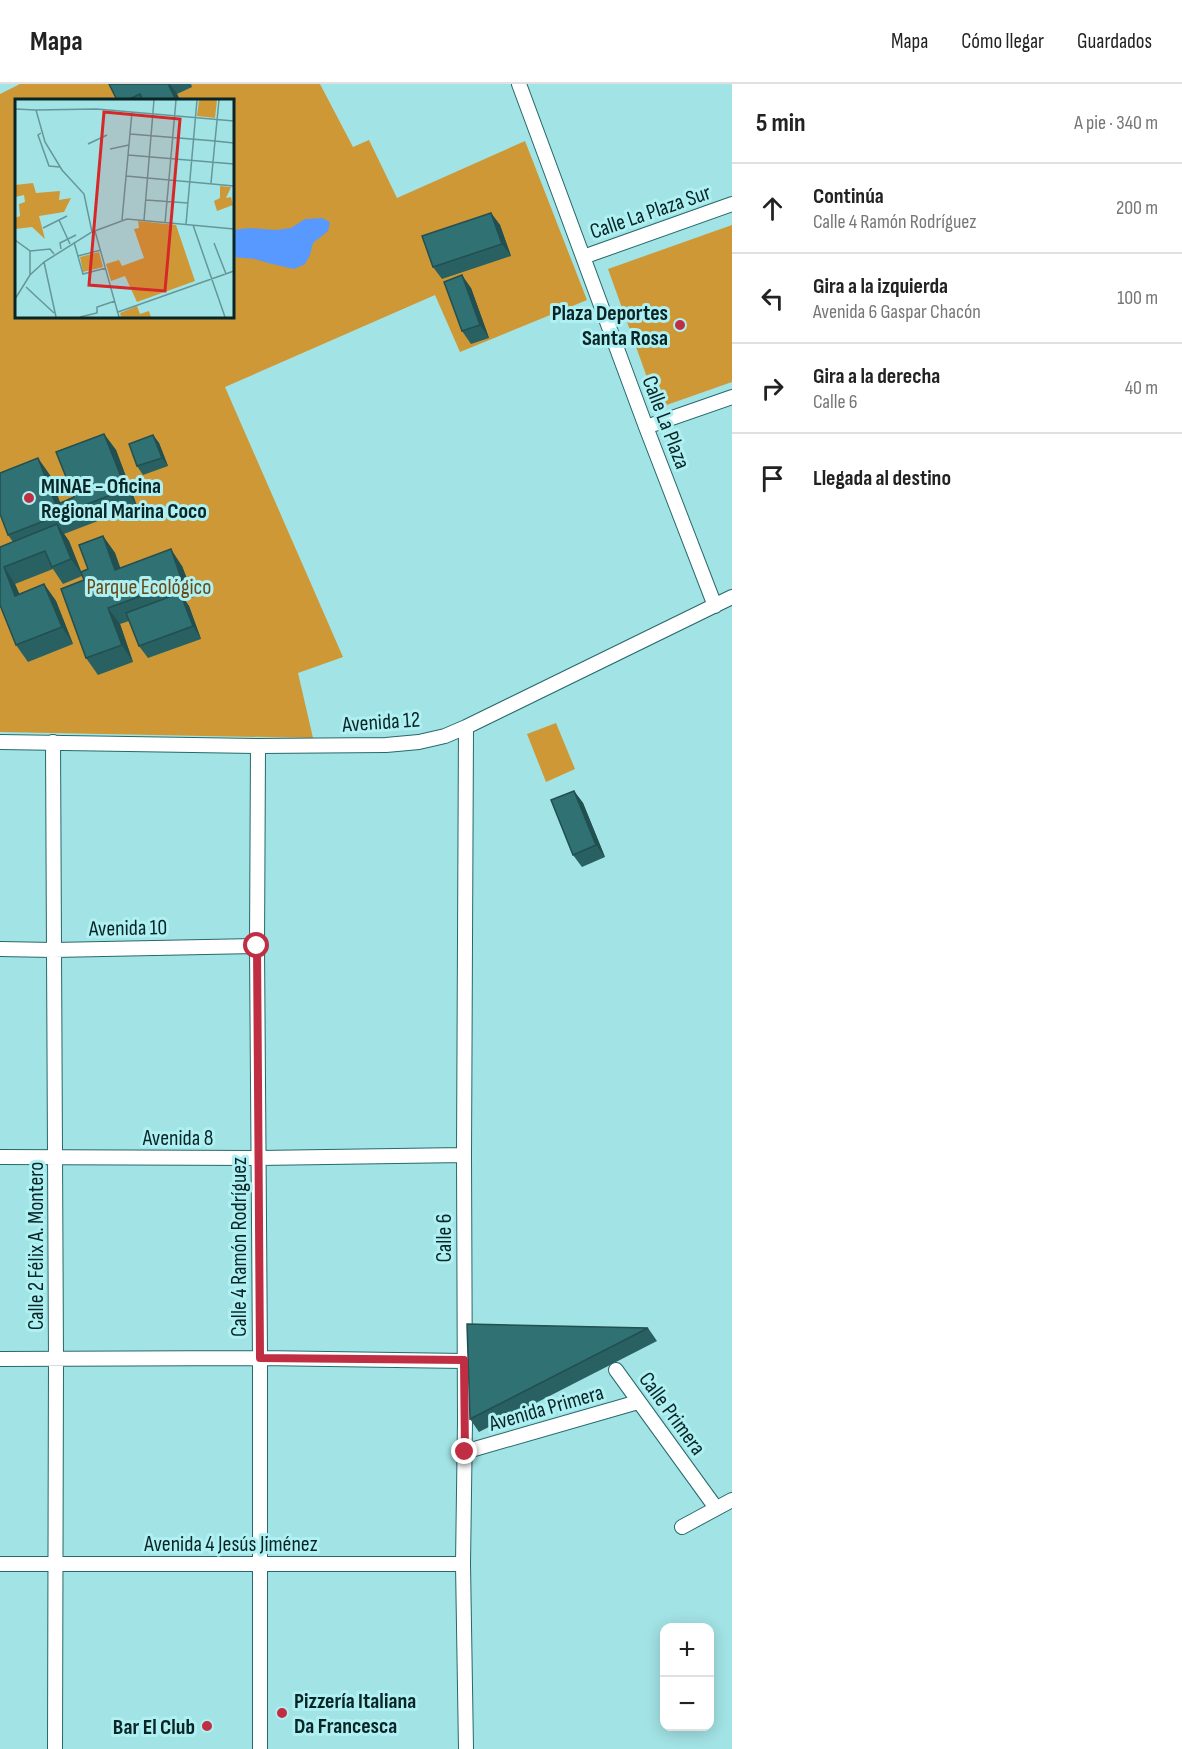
<!DOCTYPE html>
<html lang="es">
<meta charset="utf-8">
<style>
body{margin:0;font-family:"Sofia Sans Condensed",sans-serif;background:#f2f2f2;color:#222}
.controls{position:absolute;right:18px;bottom:18px;display:grid;overflow:hidden;border-radius:12px;box-shadow:0 3px 15px #0003}
.controls button{width:54px;height:54px;display:grid;place-items:center;padding:0;border:0;border-bottom:2px solid #e0e0e0;background:#fff;color:#222;font:30px sans-serif}
.stop{position:absolute;width:18px;height:18px;margin:-14px;border:4px solid #bf2e42;border-radius:50%;background:#fff}
.stop.end{background:#bf2e42;border-color:#fff;box-shadow:0 2px 6px #0008}
.list{margin:0;padding:0;list-style:none}
h2{display:flex;justify-content:space-between;align-items:center;height:78px;margin:0;padding:0 24px;font-size:26px}
h2 small{font-size:20px;font-weight:400;color:#767676}
.list li{display:grid;grid-template-columns:39px 1fr auto;gap:18px;align-items:center;box-sizing:border-box;height:90px;padding:0 24px;border-top:2px solid #e0e0e0}
.list b{display:block;font-size:22px;white-space:nowrap}
.list p{margin:0;font-size:20px;white-space:nowrap;color:#767676}
.list em{font-size:20px;font-style:normal;color:#767676}
.icon{flex:none;width:33px;height:33px;fill:none;stroke:currentColor;stroke-width:2;stroke-linecap:round;stroke-linejoin:round}
.map{position:relative;flex:none;width:732px;height:1665px;overflow:hidden}
header{display:flex;align-items:center;gap:36px;box-sizing:border-box;height:84px;padding:0 30px;background:#fff;border-bottom:2px solid #e0e0e0}
header strong{font-size:28px}
nav{display:flex;gap:33px;margin-inline-start:auto;font-size:21px}
main{display:flex}
aside{flex:1;background:#fff}
.map>svg:first-child{display:block}
</style>
<header>
<strong>Mapa</strong>
<nav><a>Mapa</a><a>Cómo llegar</a><a>Guardados</a></nav>
</header>
<main>
<div class="map">
<svg width="732" height="1665" viewBox="0 0 732 1665">
<rect width="100%" height="100%" fill="#a2e3e5"/>
<path fill="#ce9836" fill-rule="evenodd" d="M 20,0 L 320,0 L 353,63 L 369,56 L 397,114 L 525,57 L 587,216 L 460,268 L 435,211 L 225,303 L 343,573 L 298,589 L 313,654 L 0,648 L 0,10 ZM 16,16 L 232,16 L 232,232 L 16,232 Z
M 732,141 L 732,298 L 658,324 L 608,185 Z
M 556,639 L 575,685 L 546,698 L 527,650 Z"/>
<path fill="#5799ff" d="M 322,134 L 330,138 L 328,147 L 313,159 L 310,171 L 305,180 L 294,185 L 268,179 L 255,175 L 233,173 L 233,146 L 249,144 L 276,146 L 291,144 L 305,135 Z"/>
<g fill="none" stroke-linecap="round" stroke-linejoin="round">
<g stroke="#27696b" stroke-width="16">
<path id="street" d="M 519,0 L 646,343 L 715,522
M 583,173 L 732,120
M 646,343 L 732,313
M 466,643 L 464,1071 L 465,1337 L 463,1480 L 466,1665
M 0,658 L 258,662 L 386,661 L 419,658 L 445,652 L 466,643 L 732,513
M 53,658 L 56,1275 L 55,1665
M 258,662 L 257,862 L 260,1274 L 260,1665
M 0,865 L 53,866 L 257,862
M 0,1073 L 259,1074 L 464,1071
M 0,1275 L 260,1274 L 464,1277
M 616,1286 L 716,1424
M 464,1368 L 638,1318
M 682,1443 L 732,1416
M 0,1480 L 463,1480"/>
</g>
<use href="#street" stroke="#fff" stroke-width="14"/>
</g>
<path fill="#296163" d="M 109,0 L 191,0 L 192,3 L 177,10 L 180,16 L 117,16 Z
M 491,129 L 500,141 L 511,172 L 442,195 L 433,183 Z
M 471,204 L 489,254 L 471,260 L 462,247 Z
M 104,350 L 116,366 L 137,422 L 64,450 L 69,457 L 81,488 L 88,485 L 103,452 L 115,469 L 120,484 L 182,482 L 194,513 L 185,516 L 189,522 L 201,555 L 148,574 L 139,562 L 129,537 L 120,540 L 133,578 L 98,591 L 86,574 L 84,496 L 82,492 L 63,500 L 53,485 L 15,500 L 20,511 L 44,500 L 56,517 L 73,560 L 28,578 L 16,561 L 0,463 L 13,458 L 8,451 L 50,391 L 60,419 L 74,413 Z
M 153,351 L 159,359 L 168,382 L 143,391 L 137,382 Z
M 574,707 L 583,719 L 605,773 L 582,783 L 573,771 Z
M 648,1244 L 657,1257 L 479,1348 L 470,1335 Z"/>
<path fill="#224f50" d="M 168,0 L 170,0 L 177,10 L 180,16 L 176,16 Z
M 491,129 L 500,141 L 511,172 L 502,160 Z
M 462,191 L 471,204 L 489,254 L 480,241 Z
M 104,350 L 116,366 L 137,422 L 126,405 Z
M 153,351 L 159,359 L 168,382 L 162,374 Z
M 38,374 L 50,391 L 64,429 L 56,421 Z
M 57,440 L 69,457 L 83,492 L 71,475 Z
M 103,452 L 115,469 L 127,502 L 115,486 Z
M 171,465 L 182,482 L 194,513 L 182,497 Z
M 4,483 L 15,500 L 27,529 L 15,512 Z
M 44,500 L 56,517 L 73,560 L 62,543 Z
M 180,509 L 189,522 L 201,555 L 193,542 Z
M 108,524 L 120,540 L 133,578 L 122,561 Z
M 574,707 L 583,719 L 605,773 L 596,761 Z"/>
<path fill="#307173" stroke="#224f50" stroke-width="1.5" d="M 109,0 L 168,0 L 176,16 L 136,16 L 142,14 L 140,10 L 127,16 L 117,16 Z
M 491,129 L 502,160 L 433,183 L 422,152 Z
M 462,191 L 480,241 L 462,247 L 444,198 Z
M 104,350 L 126,405 L 8,451 L 0,430 L 0,389 L 38,374 L 56,421 L 74,413 L 56,368 Z
M 153,351 L 162,374 L 137,382 L 129,360 Z
M 57,440 L 71,475 L 52,483 L 45,467 L 4,483 L 15,512 L 44,500 L 62,543 L 16,561 L 0,521 L 0,463 Z
M 103,452 L 115,486 L 171,465 L 182,497 L 108,524 L 122,561 L 86,574 L 61,505 L 84,496 L 81,488 L 88,485 L 79,461 Z
M 180,509 L 193,542 L 139,562 L 126,529 Z
M 574,707 L 596,761 L 573,771 L 551,716 Z
M 467,1240 L 648,1244 L 470,1335 Z"/>
<g fill="none" stroke-linecap="round" stroke-linejoin="round">
<path stroke="#bf2e42" stroke-width="8" d="M 257,862 L 260,1274 L 464,1276 L 465,1368"/>
</g>
<g fill="#bf2e42" stroke="#aff0f3" stroke-width="2">
<circle cx="680" cy="241" r="6"/>
<circle cx="29" cy="414" r="6"/>
<circle cx="282" cy="1629" r="6"/>
<circle cx="207" cy="1642" r="6"/>
</g>
<g text-anchor="middle" stroke-width="6" stroke-linejoin="round" paint-order="stroke">
<g font-size="22" fill="#0a2526" stroke="#aff0f3">
<text transform="translate(650 127) rotate(-19)" y="8">Calle La Plaza Sur</text>
<text transform="translate(667 338) rotate(69)" y="8">Calle La Plaza</text>
<text transform="translate(381 637) rotate(-4)" y="8">Avenida 12</text>
<text transform="translate(128 843) rotate(-1)" y="8">Avenida 10</text>
<text x="178" y="1061">Avenida 8</text>
<text transform="translate(443 1154) rotate(-90)" y="8">Calle 6</text>
<text transform="translate(35 1162) rotate(-90)" y="8">Calle 2 Félix A. Montero</text>
<text transform="translate(238 1163) rotate(-90)" y="8">Calle 4 Ramón Rodríguez</text>
<text transform="translate(546 1323) rotate(-16)" y="8">Avenida Primera</text>
<text transform="translate(673 1329) rotate(54)" y="8">Calle Primera</text>
<text x="231" y="1467">Avenida 4 Jesús Jiménez</text>
</g>
<g font-size="22" font-weight="bold" fill="#0a2526" stroke="#aff0f3" text-anchor="end">
<text x="668" y="236">Plaza Deportes<tspan x="668" dy="25">Santa Rosa</tspan></text>
<text x="41" y="409" text-anchor="start">MINAE - Oficina<tspan x="41" dy="25">Regional Marina Coco</tspan></text>
<text x="294" y="1624" text-anchor="start">Pizzería Italiana<tspan x="294" dy="25">Da Francesca</tspan></text>
<text x="195" y="1650">Bar El Club</text>
</g>
<g font-size="22" fill="#664914" stroke="#aff0f3">
<text x="149" y="510">Parque Ecológico</text>
</g>
</g>
<g transform="translate(15 15)">
<rect width="219" height="219" fill="#a2e3e5"/>
<path d="M 184,1 L 202,1 L 200,19 L 182,17 ZM 18,84 L 21,94 L 45,92 L 44,101 L 56,99 L 49,113 L 24,117 L 30,140 L 17,128 L 0,130 L 0,119 L 5,117 L 4,105 L 10,103 L 9,96 L 0,98 L 0,86 ZM 205,87 L 216,88 L 211,99 L 216,98 L 218,106 L 202,112 L 199,102 L 205,99 ZM 123,122 L 161,126 L 180,182 L 122,203 L 110,177 L 96,182 L 91,165 L 104,161 L 107,167 L 129,159 L 119,130 L 124,129 ZM 84,153 L 88,168 L 68,173 L 65,158 ZM 122,207 L 125,215 L 134,212 L 136,218 L 106,218 L 105,214 Z" fill="#ce9836"/>
<path fill="none" stroke="#659799" stroke-width="1.5" d="M 204,1 L 200,42 L 219,44M 0,10 L 21,11M 26,34 L 23,36 L 34,67 L 45,68M 115,35 L 200,42 L 196,84M 73,45 L 92,36M 95,50 L 114,46M 113,56 L 219,65M 219,69 L 219,103M 111,77 L 219,87M 131,101 L 173,104M 44,121 L 55,145M 107,121 L 117,13M 129,121 L 139,1M 150,124 L 161,1M 171,125 L 182,1M 178,126 L 210,218M 28,129 L 52,117M 80,132 L 104,218M 77,133 L 112,120 L 219,130M 0,141 L 15,152 L 15,176M 59,143 L 68,175 L 91,169M 199,144 L 211,175M 46,150 L 45,144 L 61,136M 15,152 L 35,150 L 39,155M 63,157 L 86,151M 29,163 L 41,218M 11,188 L 39,214M 0,200 L 15,176 L 29,163 L 77,133 L 69,95 L 47,71 L 30,43 L 21,11 L 82,10 L 219,22M 103,213 L 219,172M 65,218 L 82,214 L 82,208 L 100,202"/>
<path fill="#d62828" fill-opacity="0.15" stroke="#d62828" stroke-width="3" d="M 89,13 L 165,20 L 150,192 L 74,186 Z"/>
<rect width="219" height="219" fill="none" stroke="#0a2526" stroke-width="3"/>
</g>
</svg>
<div class="controls">
<button>+</button>
<button>−</button>
</div>
<div class="stop" style="left:257px;top:862px"></div>
<div class="stop end" style="left:465px;top:1368px"></div>
</div>
<aside>
<h2>5 min<small>A pie · 340 m</small></h2>
<ul class="list">
<li><svg class="icon" aria-label="ahead" viewBox="0 0 24 24"><path d="M12 20V5M6 11l6-6 6 6"/></svg><div><b>Continúa</b><p>Calle 4 Ramón Rodríguez</p></div><em>200 m</em></li>
<li><svg class="icon" aria-label="left" viewBox="0 0 24 24"><path d="M17 20v-9H6M10 6l-5 5 5 5"/></svg><div><b>Gira a la izquierda</b><p>Avenida 6 Gaspar Chacón</p></div><em>100 m</em></li>
<li><svg class="icon" aria-label="right" viewBox="0 0 24 24"><path d="M7 20v-9h11M14 6l5 5-5 5"/></svg><div><b>Gira a la derecha</b><p>Calle 6</p></div><em>40 m</em></li>
<li><svg class="icon" aria-label="arrive" viewBox="0 0 24 24"><path d="M6 21V4h12l-3 4 3 4H6"/></svg><div><b>Llegada al destino</b></div></li>
</ul>
</aside>
</main>
